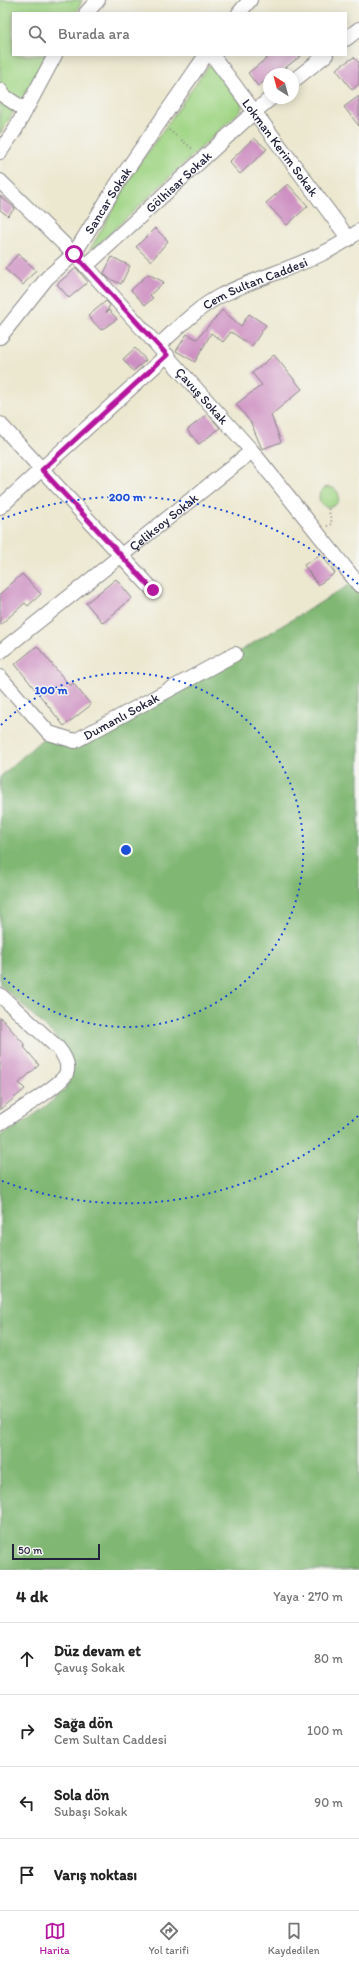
<!DOCTYPE html>
<html lang="tr">
<meta charset="utf-8">
<style>
body{margin:0;font-family:Itim,sans-serif;background:#f6f6f6;color:#222}
.compass{position:absolute;left:263px;top:68px;width:36px;height:36px;border-radius:50%;background:#fff;box-shadow:0 2px 10px #0003;rotate:324deg}
.scale{position:absolute;left:12px;bottom:10px;width:88px;box-sizing:border-box;padding-left:4px;border:2px solid #22223b;border-top:0;font-size:11px;line-height:14px;white-space:nowrap;color:#22223b;-webkit-text-stroke:3px #f6f6f2;paint-order:stroke}
.stop{position:absolute;width:12px;height:12px;margin:-9px;border:3px solid #b5179e;border-radius:50%;background:#fff}
.stop.end{background:#b5179e;border-color:#fff;box-shadow:0 1px 4px #0008}
.list{margin:0;padding:0;list-style:none}
h2{display:flex;justify-content:space-between;align-items:center;height:52px;margin:0;padding:0 16px;font-size:17px}
h2 small{font-size:13px;font-weight:400;color:#767676}
.list li{display:grid;grid-template-columns:26px 1fr auto;gap:12px;align-items:center;box-sizing:border-box;height:72px;padding:0 16px;border-top:1px solid #e0e0e0}
.list b{display:block;font-size:15px;white-space:nowrap}
.list p{margin:0;font-size:13px;white-space:nowrap;color:#767676}
.list em{font-size:13px;font-style:normal;color:#767676}
.icon{flex:none;width:22px;height:22px;fill:none;stroke:currentColor;stroke-width:2;stroke-linecap:round;stroke-linejoin:round}
.map{position:relative;flex:none;width:359px;height:1570px;overflow:hidden}
.search{position:absolute;background:#fff;box-shadow:0 2px 10px #0003;left:12px;right:12px;top:12px;height:44px;display:flex;align-items:center;gap:10px;box-sizing:border-box;padding:0 14px;border-radius:0px;color:#767676;font-size:15px}
.sheet{height:340px;background:#fff}
nav{display:flex;justify-content:space-around;align-items:center;box-sizing:border-box;height:56px;border-top:1px solid #e0e0e0;background:#fff;font-size:11px;color:#767676}
nav a{display:grid;justify-items:center;gap:2px}
nav .on{color:#b5179e}
.map>svg:first-child{display:block}
</style>
<div class="map">
<svg width="359" height="1570" viewBox="0 0 359 1570">
<rect width="100%" height="100%" fill="#f6f6f2"/>
<filter id="ink" filterUnits="userSpaceOnUse"><feTurbulence type="fractalNoise" baseFrequency=".025" numOctaves="2"/><feDisplacementMap in="SourceGraphic" scale="8" xChannelSelector="R" yChannelSelector="G"/><feConvolveMatrix kernelMatrix="1 2 1 2 8 2 1 2 1" color-interpolation-filters="sRGB"/></filter>
<filter id="wash" filterUnits="userSpaceOnUse"><feTurbulence type="fractalNoise" baseFrequency=".012" numOctaves="4" result="noise"/><feDisplacementMap in="SourceGraphic" scale="16" xChannelSelector="R" yChannelSelector="G"/><feGaussianBlur stdDeviation="0.9" result="paint"/><feColorMatrix in="noise" values="0 0 0 0 0 0 0 0 0 0 0 0 0 0 0 0 0 1.4 0 .05"/><feComposite in="paint" operator="in"/></filter>
<g filter="url(#wash)">
<rect width="100%" height="100%" fill="#ece8d0"/>
<path fill="#a1d686" stroke="#627c60" d="M 0,0 L 82,0 L 76,13 L 13,13 L 13,55 L 48,55 L 0,134 Z
M 209,65 L 214,67 L 242,104 L 241,110 L 87,255 L 136,169 Z
M319 497a10 10 0 1 1 20 0a10 10 0 1 1-20 0Z"/>
<path fill="#80b773" stroke="#516c57" d="M 356,581 L 359,585 L 359,1570 L 0,1570 L 0,1136 C 19,1126 54,1103 67,1086 C 69,1082 70,1076 72,1071 L 55,1036 L 0,984 L 0,777 L 49,733 L 75,741 L 235,654 Z"/>
<g id="blocks">
<path fill="#ce90c2" d="M 271,55 L 302,55 L 277,74 L 269,74 L 269,78 L 258,86 L 248,73 Z
M 354,57 L 359,63 L 359,84 L 352,90 L 336,69 Z
M 359,96 L 359,126 L 344,107 Z
M 254,138 L 267,149 L 240,174 L 229,162 Z
M 288,184 L 308,206 L 287,225 L 266,203 Z
M 0,196 L 15,208 L 8,216 L 0,210 Z
M 155,228 L 168,241 L 151,261 L 136,247 Z
M 18,254 L 36,270 L 23,285 L 5,269 Z
M 112,257 L 130,266 L 121,284 L 108,278 L 104,273 Z
M 76,268 L 88,282 L 69,298 L 57,284 Z
M 148,274 L 164,282 L 150,295 L 153,298 L 145,305 L 131,290 Z
M 106,301 L 110,305 L 106,313 L 109,310 L 117,319 L 101,330 L 88,316 Z
M 222,310 L 241,326 L 249,314 L 266,325 L 252,346 L 231,332 L 223,342 L 211,333 L 195,362 L 176,351 L 187,334 L 197,339 Z
M 135,348 L 146,360 L 133,371 L 123,359 Z
M 274,355 L 302,389 L 271,415 L 281,442 L 262,449 L 251,423 L 236,404 L 262,385 L 252,373 Z
M 208,414 L 220,428 L 199,444 L 187,430 Z
M 321,554 L 335,573 L 318,585 L 304,565 Z
M 22,574 L 41,594 L 28,606 L 25,603 L 0,625 L 0,594 Z
M 116,579 L 132,598 L 103,623 L 86,603 Z
M 37,646 L 70,686 L 73,683 L 91,705 L 64,726 L 15,664 Z
M 0,1017 L 26,1046 L 24,1047 L 39,1065 L 19,1083 L 25,1089 L 0,1110 Z"/>
</g>
</g>
<g filter="url(#ink)">
<use href="#blocks" fill-opacity="0" stroke="#878586" stroke-width="1"/>
<g fill="none" stroke-linecap="round" stroke-linejoin="round">
<g stroke="#878586" stroke-width="16">
<g id="minor">
<path d="M 86,13 L 98,0"/>
<path d="M 239,13 L 250,0"/>
<path d="M 346,39 L 359,29"/>
<path id="s1" d="M 212,55 L 349,239"/>
<path d="M 293,81 L 326,55"/>
<path d="M 0,90 L 4,96 L 25,110"/>
<path d="M 0,152 L 15,130 L 55,55"/>
<path id="s2" d="M 0,181 L 86,266 L 252,451 L 359,585"/>
<path id="s3" d="M 86,266 L 254,112 L 271,98"/>
<path id="s4" d="M 0,337 L 47,278 L 74,254 L 119,181 L 206,55"/>
<path id="s5" d="M 158,346 C 177,329 197,308 220,296 C 265,273 319,263 359,231"/>
<path d="M 0,424 L 153,590"/>
<path d="M 0,507 L 167,355"/>
<path id="s6" d="M 0,652 L 252,451"/>
<path id="s7" d="M 0,677 L 49,733 L 75,741 L 235,654"/>
<path d="M 0,995 L 58,1048 C 63,1054 70,1065 66,1074 C 61,1085 12,1115 0,1123"/>
</g>
</g>
<path stroke="#878586" stroke-width="2" stroke-dasharray="1 3" stroke-linecap="butt" d="M 169,130 L 194,150
M 327,526 L 332,524 L 328,507"/>
<use href="#minor" stroke="#fff" stroke-width="14"/>
</g>
</g>
<g fill="none" stroke-linecap="round" stroke-linejoin="round" filter="url(#ink)">
<path stroke="#b5179e" stroke-width="5" d="M 74,254 L 167,355 L 42,470 L 153,590"/>
</g>
<g fill="none" stroke="#1d4ed8" stroke-width="2" stroke-dasharray="2 4">
<path d="M1 725A177 177 0 1 1 1 975"/>
<path d="M358 1116A353 353 0 0 1 2 1181M2 519A353 353 0 0 1 358 584"/>
</g>
<g text-anchor="middle" stroke-width="3" stroke-linejoin="round" paint-order="stroke">
<g font-size="13" fill="#22223b" stroke="#f6f6f2">
<text dy="5" stroke="none"><textPath href="#s1" startOffset="115">Lokman Kerim Sokak</textPath></text>
<text dy="5" stroke="none"><textPath href="#s3" startOffset="125">Gölhisar Sokak</textPath></text>
<text dy="5" stroke="none"><textPath href="#s4" startOffset="175">Sancar Sokak</textPath></text>
<text dy="5" stroke="none"><textPath href="#s5" startOffset="117">Cem Sultan Caddesi</textPath></text>
<text dy="5" stroke="none"><textPath href="#s2" startOffset="295">Çavuş Sokak</textPath></text>
<text dy="5" stroke="none"><textPath href="#s6" startOffset="209">Çeliksoy Sokak</textPath></text>
<text dy="5" stroke="none"><textPath href="#s7" startOffset="154">Dumanlı Sokak</textPath></text>
</g>
</g>
<circle cx="126" cy="850" r="6" fill="#1d4ed8" stroke="#f6f6f2" stroke-width="2"/>
<g font-size="12" text-anchor="middle" font-weight="bold" fill="#1d4ed8" stroke="#f6f6f2" stroke-width="3" stroke-linejoin="round" paint-order="stroke">
<text x="126" y="501">200 m</text>
<text x="51" y="694">100 m</text>
</g>
</svg>
<svg class="compass" viewBox="-18 -18 36 36"><path d="M0-13l5 13h-10z" fill="#e53935"/><path d="M0 13l5-13h-10z" fill="#767676"/></svg>
<div class="scale">50 m</div>
<div class="stop" style="left:74px;top:254px"></div>
<div class="stop end" style="left:153px;top:590px"></div>
<div class="search"><svg class="icon" aria-label="search" viewBox="0 0 24 24"><circle cx="10" cy="10" r="6"/><path d="M15 15l6 6"/></svg>Burada ara</div>
</div>
<section class="sheet">
<h2>4 dk<small>Yaya · 270 m</small></h2>
<ul class="list">
<li><svg class="icon" aria-label="ahead" viewBox="0 0 24 24"><path d="M12 20V5M6 11l6-6 6 6"/></svg><div><b>Düz devam et</b><p>Çavuş Sokak</p></div><em>80 m</em></li>
<li><svg class="icon" aria-label="right" viewBox="0 0 24 24"><path d="M7 20v-9h11M14 6l5 5-5 5"/></svg><div><b>Sağa dön</b><p>Cem Sultan Caddesi</p></div><em>100 m</em></li>
<li><svg class="icon" aria-label="left" viewBox="0 0 24 24"><path d="M17 20v-9H6M10 6l-5 5 5 5"/></svg><div><b>Sola dön</b><p>Subaşı Sokak</p></div><em>90 m</em></li>
<li><svg class="icon" aria-label="arrive" viewBox="0 0 24 24"><path d="M6 21V4h12l-3 4 3 4H6"/></svg><div><b>Varış noktası</b></div></li>
</ul>
</section>
<nav>
<a class="on"><svg class="icon" aria-label="map" viewBox="0 0 24 24"><path d="M3 6l6-2 6 2 6-2v14l-6 2-6-2-6 2zM9 4v14M15 6v14"/></svg>Harita</a>
<a><svg class="icon" aria-label="directions" viewBox="0 0 24 24"><path d="M12 3l9 9-9 9-9-9zM9 14v-3h6M13 9l2 2-2 2"/></svg>Yol tarifi</a>
<a><svg class="icon" aria-label="saved" viewBox="0 0 24 24"><path d="M7 4h10v16l-5-4-5 4z"/></svg>Kaydedilen</a>
</nav>
